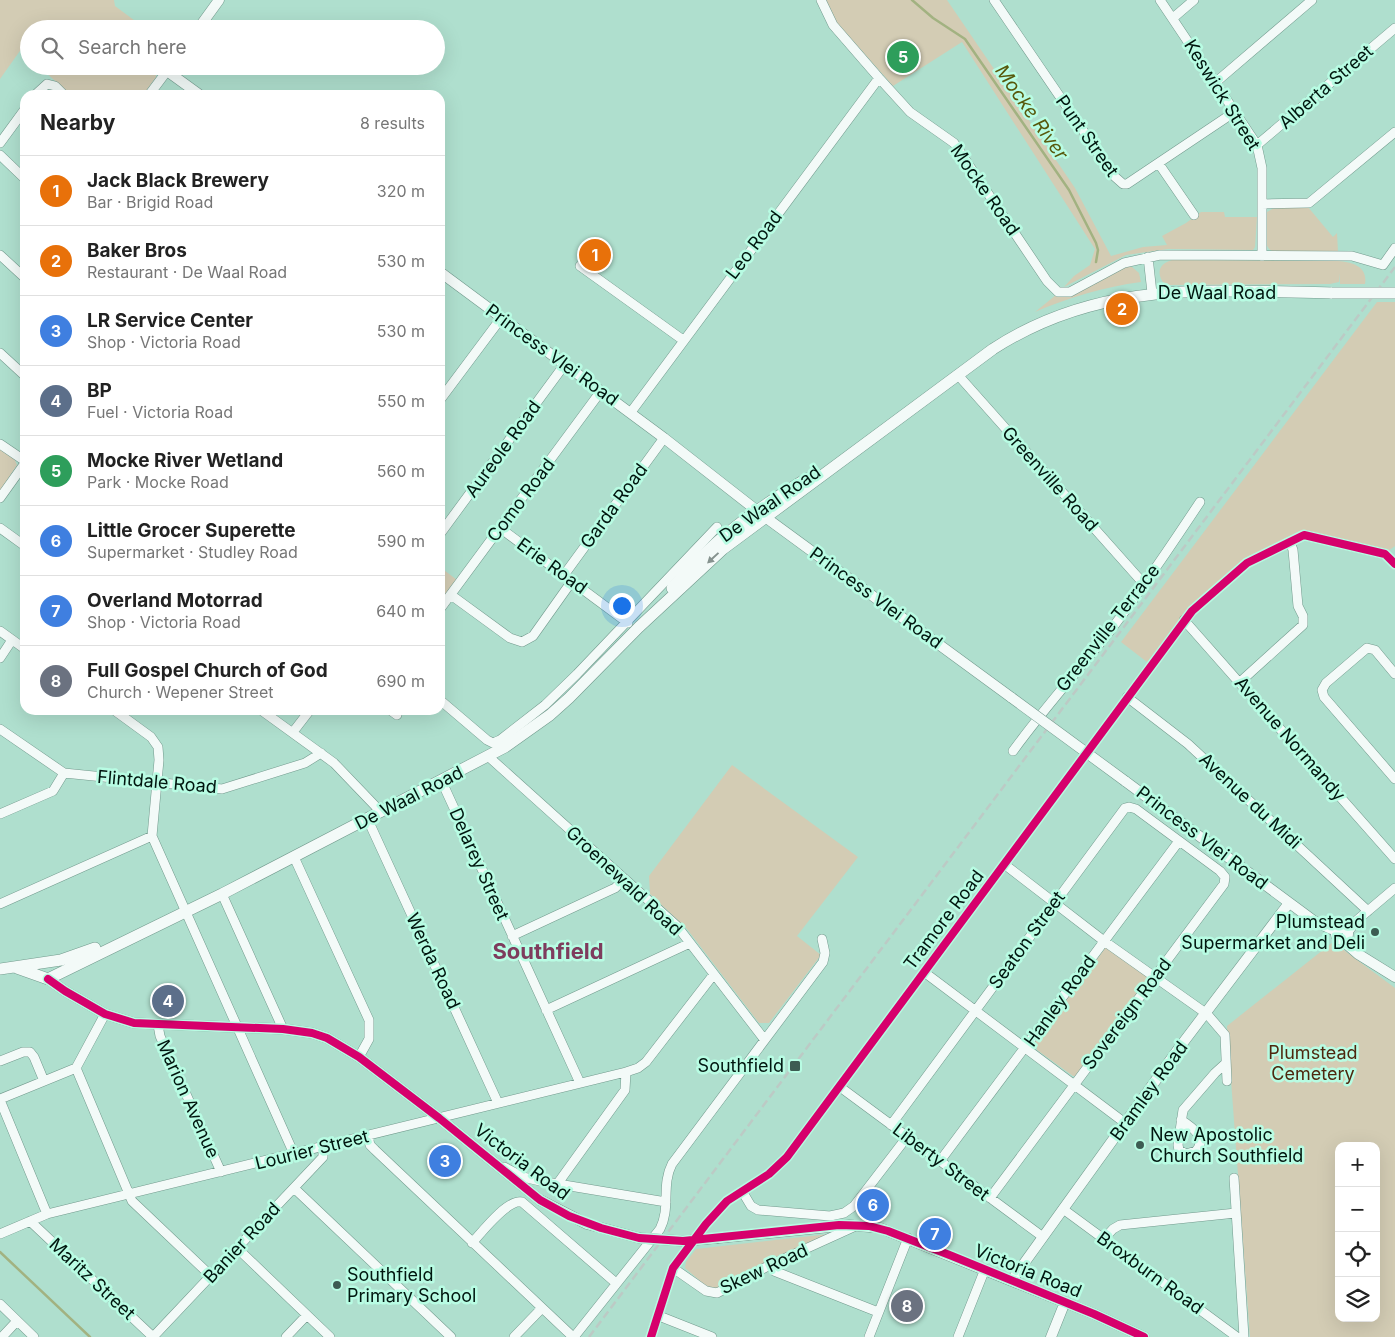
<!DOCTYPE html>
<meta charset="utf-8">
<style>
body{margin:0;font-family:Inter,sans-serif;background:#f6f6f6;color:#222}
.controls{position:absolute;right:15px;bottom:15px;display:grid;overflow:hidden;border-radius:10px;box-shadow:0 5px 20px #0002}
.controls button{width:45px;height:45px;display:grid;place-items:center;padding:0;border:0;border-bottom:1px solid #e0e0e0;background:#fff;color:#222;font:25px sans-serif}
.you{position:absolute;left:621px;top:605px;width:18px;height:18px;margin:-12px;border:4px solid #fff;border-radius:50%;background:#1a73e8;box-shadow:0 0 0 8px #1a73e833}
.badge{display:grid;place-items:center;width:32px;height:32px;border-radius:50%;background:#3d5c52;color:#fff;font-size:16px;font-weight:700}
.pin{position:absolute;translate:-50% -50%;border:2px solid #fff;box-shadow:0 1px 5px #0006}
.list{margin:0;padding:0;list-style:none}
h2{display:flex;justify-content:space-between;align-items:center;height:65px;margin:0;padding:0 20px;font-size:21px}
h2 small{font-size:16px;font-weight:400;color:#767676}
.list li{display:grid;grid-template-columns:32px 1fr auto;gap:15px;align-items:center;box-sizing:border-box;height:70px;padding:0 20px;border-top:1px solid #e0e0e0}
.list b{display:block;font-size:19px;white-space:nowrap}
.list p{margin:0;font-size:16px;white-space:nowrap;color:#767676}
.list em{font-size:16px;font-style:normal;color:#767676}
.icon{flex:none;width:28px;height:28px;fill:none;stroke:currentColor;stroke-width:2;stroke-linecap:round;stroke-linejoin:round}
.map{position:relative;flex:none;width:1395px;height:1337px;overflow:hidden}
.search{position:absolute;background:#fff;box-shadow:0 5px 20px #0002;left:20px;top:20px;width:425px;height:55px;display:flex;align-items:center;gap:12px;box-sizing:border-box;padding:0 18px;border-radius:28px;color:#767676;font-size:19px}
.panel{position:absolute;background:#fff;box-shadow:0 5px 20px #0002;left:20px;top:90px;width:425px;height:625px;border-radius:15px}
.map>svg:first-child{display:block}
</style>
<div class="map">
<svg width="1395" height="1337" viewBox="0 0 1395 1337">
<rect width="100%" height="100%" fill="#afdfce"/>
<path fill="#d3ccb4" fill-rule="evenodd" d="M 0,0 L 114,0 L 115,6 L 146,29 L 29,29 L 29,53 L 22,48 L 0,79 Z
M 826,0 L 947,0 L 1075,188 L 1111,256 L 1143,247 L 1167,245 L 1162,236 L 1186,223 L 1201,212 L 1224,212 L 1225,217 L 1257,217 L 1255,247 L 1253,250 L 1168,249 L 1126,255 L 1064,287 L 1074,276 L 1090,265 L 1095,249 L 962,42 L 893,86 L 837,23 Z
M 46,66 L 155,66 L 156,77 L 143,95 L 71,95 L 44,71 Z
M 1308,207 L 1333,237 L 1337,233 L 1338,252 L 1272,251 C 1262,246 1264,222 1267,212 L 1274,208 Z
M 1172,260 L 1338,261 C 1353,262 1368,267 1365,284 L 1340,284 L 1339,273 L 1339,282 L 1330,284 L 1165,285 C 1156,274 1158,264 1172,260 Z
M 1126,267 L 1132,267 L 1139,273 L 1141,282 C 1104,287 1070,297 1035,312 L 1056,295 L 1072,295 Z
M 1377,302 L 1395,302 L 1395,546 L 1388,551 L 1308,531 L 1291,537 L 1187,611 L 1147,662 L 1121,642 Z
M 0,448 L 14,458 L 17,465 L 0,491 Z
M 440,567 L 457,580 L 440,604 Z
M 732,765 L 858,857 L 797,936 L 821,955 L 769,1023 L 759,1023 L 687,929 L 650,894 L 649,876 Z
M 1333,942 L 1395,988 L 1395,1337 L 1250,1337 L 1227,1026 ZM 1339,1146 L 1376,1146 L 1376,1318 L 1339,1318 Z
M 1106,947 L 1148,976 L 1148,979 L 1077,1076 L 1073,1076 L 1037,1050 L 1035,1041 Z
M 829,1234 L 716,1289 L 707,1287 L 685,1268 L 686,1262 L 696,1249 Z"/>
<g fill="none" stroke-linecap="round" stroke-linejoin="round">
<path stroke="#a2b281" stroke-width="2.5" d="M 912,0 L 933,18 L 965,39 L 1069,190 L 1096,243 L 1098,250 L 1096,262
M 0,1252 L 90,1337"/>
<g stroke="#729a8d" stroke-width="10">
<path id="minor" d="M 821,0 L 833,25 L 879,78 L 910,112 L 954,143 L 1047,281 L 1058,292 L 1070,292 L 1124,263 L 1160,255 L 1352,256 L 1383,265 L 1395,248
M 994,0 L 1114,176 L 1123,184 L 1127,184 L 1236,111
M 1160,0 L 1257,145 L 1262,168 L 1262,256
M 1173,18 L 1194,0
M 1216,82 L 1312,0
M 35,95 L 47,84 L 55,86 L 64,95
M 149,95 L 167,71
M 0,143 L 25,109
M 1257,145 L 1395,28
M 0,155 L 25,179
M 1159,164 L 1194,215
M 1262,204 L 1309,203 L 1395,132
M 0,255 L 25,278
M 1148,257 L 1152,293
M 580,266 L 683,340
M 0,353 L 25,376
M 958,375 L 1143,583
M 440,400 L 502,317
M 631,412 L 879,78
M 0,444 L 25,461
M 0,498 L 25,463
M 0,528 L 25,546
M 500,528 L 628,623
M 440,534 L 565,364
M 564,575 L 664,438
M 451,595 L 510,638 L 522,642 L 533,636 L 572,581
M 440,609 L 601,391
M 1184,620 L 1395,859
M 0,631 L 25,649
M 0,658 L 12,640
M 1395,674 L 1375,650 L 1367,648 L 1326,683 L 1322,690 L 1324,697 L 1395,779
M 1240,682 L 1303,625 L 1303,616 L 1298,606 L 1293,550 L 1290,542
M 1127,697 L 1188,744 L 1368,911
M 440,700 L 487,740 L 493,743 L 500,740 L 545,705 L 577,674 L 717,527
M 114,710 L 151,737 L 158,747 L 159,760 L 152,836 L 294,1154
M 261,710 L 334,763 L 381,812
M 390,710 L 397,715
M 0,729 L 64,773 L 222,789 L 305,763 L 321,753
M 293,732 L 310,710
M 1013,751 C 1042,711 1075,674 1106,636 C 1140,593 1170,547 1200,502
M 489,757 L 677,926 L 764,1039
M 442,782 L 580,1083
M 0,814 L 53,791 L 64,773
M 368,820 L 498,1103
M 294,857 L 369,1020 L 369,1039 L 359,1057
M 1004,864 L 1104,941 L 1207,1014 L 1225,1035 L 1227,1081
M 222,894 L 283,1029
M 0,904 L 152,836
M 1348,932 L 1356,921 L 1395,888
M 512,936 L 615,888 L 625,879
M 924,972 L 1125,1123
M 546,1010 L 690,943
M 158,1025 L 160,1036 L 221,1172
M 0,1061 L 23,1052 L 30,1052 L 34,1057 L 44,1081
M 76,1068 L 132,1201 L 211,1276
M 840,1087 L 1043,1237
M 0,1099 L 76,1068 L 105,1014
M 0,1100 L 47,1214
M 1181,1120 C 1192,1127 1208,1138 1196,1151 L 1186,1154 L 1179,1150 L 1178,1145 L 1183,1110 L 1215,1073 L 1226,1063
M 891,1125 L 1125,808 L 1129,807 L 1136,809 L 1220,871 L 1225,877 L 1224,884 L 990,1198
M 368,1136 L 370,1145 L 375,1150 L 573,1337
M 940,1161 L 1179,841
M 504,1167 L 523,1177 L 540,1181 L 666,1202
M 1234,1178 L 1244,1337
M 558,1183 L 625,1090 L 626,1072 L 638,1068 L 646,1062 L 714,974
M 294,1188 L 451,1337
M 742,1191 L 751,1206 L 758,1210 L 830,1216 L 844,1213 L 854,1206 L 907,1137
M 1063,1209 L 1237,1337
M 30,1221 L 153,1337
M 0,1234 L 47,1214 L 626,1072
M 1104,1239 L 1113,1229 L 1120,1225 L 1236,1213
M 472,1243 C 482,1232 507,1199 522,1202 L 616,1283
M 237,1248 L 330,1337
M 770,1265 L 774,1271 L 878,1312
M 673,1268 L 706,1291 L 717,1293 L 770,1265 L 858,1225
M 0,1304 L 34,1337
M 659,1316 L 712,1337
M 2,1337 L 17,1321
M 153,1337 L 323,1157 L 323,1147
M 286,1337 L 307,1315
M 514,1337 L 542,1308
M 574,1337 L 660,1229 C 671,1208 661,1185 672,1164 L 823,962 L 825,953 L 822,939
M 651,1337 L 673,1268 L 706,1224 L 727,1201 L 769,1174 L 787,1157 L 1192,611 L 1247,563 L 1304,535 L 1385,554 L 1395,564
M 869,1337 L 908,1238
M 958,1337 L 985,1269"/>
</g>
<g stroke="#729a8d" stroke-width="11">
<path id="tertiary" d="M 198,29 L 219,0
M 170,66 L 167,71 L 200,95
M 440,272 L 664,438 L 765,517 L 1012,698
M 1125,781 L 1314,921 L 1331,929 L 1339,929
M1336 934a6 6 0 1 1 12 0a6 6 0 1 1-12 0Z
M 1342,940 L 1358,954 L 1395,977
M 48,979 L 65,991 L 105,1014 L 134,1023 L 283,1029 L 312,1033 L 327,1038 L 359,1057 L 439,1118 L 540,1200 L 587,1224 L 639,1238
M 718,1238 L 849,1225 L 880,1228 L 1094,1314 L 1144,1337
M 1012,1280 L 1179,1048 L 1289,903
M 1051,1337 L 1065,1302"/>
</g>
<g stroke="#729a8d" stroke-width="12">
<path id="secondary" d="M 672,588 C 712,541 754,510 808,478
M 17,968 L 48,979
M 0,969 L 61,960 L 95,948
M 48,979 L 222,894 L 505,747 L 550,715 L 569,698 L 639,627 L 723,549 L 993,349 C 1101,279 1209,291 1332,293"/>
</g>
<use href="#minor" stroke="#f3faf8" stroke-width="9"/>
<use href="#tertiary" stroke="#f3faf8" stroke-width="10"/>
<use href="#secondary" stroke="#f3faf8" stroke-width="11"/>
<path stroke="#bccac5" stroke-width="2.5" stroke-dasharray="8 4" stroke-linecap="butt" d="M 589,1337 L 1395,267"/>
<g stroke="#729a8d" stroke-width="11" stroke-linecap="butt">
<path id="tertiary-bridge" d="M 1012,698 L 1125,781
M 639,1238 L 683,1241 L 718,1238"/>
</g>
<g stroke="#729a8d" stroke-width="12" stroke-linecap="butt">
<path id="secondary-bridge" d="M 1332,293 L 1395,293"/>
</g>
<use href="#tertiary-bridge" stroke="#f3faf8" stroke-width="10"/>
<use href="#secondary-bridge" stroke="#f3faf8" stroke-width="11"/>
<g stroke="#b8fce3" stroke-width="11">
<path id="cycleway" d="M 48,979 L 65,991 L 105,1014 L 134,1023 L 283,1029 L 312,1033 L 327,1038 L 359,1057 L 439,1118 L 540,1200 L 569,1216 L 601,1228 L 639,1238 L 683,1241 L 839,1225 L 869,1226 L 888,1231 L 952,1256 L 1094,1314 L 1144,1337
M 651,1337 L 673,1268 L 706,1224 L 727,1201 L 769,1174 L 787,1157 L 1192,611 L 1247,563 L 1304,535 L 1385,554 L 1395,564"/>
</g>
<use href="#cycleway" stroke="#d6006c" stroke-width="8"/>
</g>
<defs><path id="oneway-solid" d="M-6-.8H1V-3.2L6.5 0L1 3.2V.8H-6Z" transform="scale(1.25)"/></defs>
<use fill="#86938f" href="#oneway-solid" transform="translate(713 558) rotate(137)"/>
<g fill="#3d5c52" stroke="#b8fce3" stroke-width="2">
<circle cx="1375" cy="932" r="5"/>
<rect x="789" y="1060" width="12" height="12" rx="2.5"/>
<circle cx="1140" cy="1145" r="5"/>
<circle cx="337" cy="1285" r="5"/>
</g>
<g text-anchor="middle" stroke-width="5" stroke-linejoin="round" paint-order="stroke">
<g font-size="18" fill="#00160f" stroke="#b8fce3">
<text transform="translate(1326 87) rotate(-41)" y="6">Alberta Street</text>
<text transform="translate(1222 95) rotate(58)" y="6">Keswick Street</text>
<text transform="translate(1087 136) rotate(55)" y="6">Punt Street</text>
<text transform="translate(985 190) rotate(55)" y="6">Mocke Road</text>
<text transform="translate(754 245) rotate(-53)" y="6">Leo Road</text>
<text x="1217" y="299">De Waal Road</text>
<text transform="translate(552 355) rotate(36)" y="6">Princess Vlei Road</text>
<text transform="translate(503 449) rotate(-54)" y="6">Aureole Road</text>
<text transform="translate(1050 479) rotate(48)" y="6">Greenville Road</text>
<text transform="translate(521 500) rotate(-53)" y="6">Como Road</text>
<text transform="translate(770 504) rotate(-35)" y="6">De Waal Road</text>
<text transform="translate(614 506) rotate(-54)" y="6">Garda Road</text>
<text transform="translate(552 566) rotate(36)" y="6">Erie Road</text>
<text transform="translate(876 598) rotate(36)" y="6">Princess Vlei Road</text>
<text transform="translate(1108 628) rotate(-52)" y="6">Greenville Terrace</text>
<text transform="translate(1290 739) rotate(49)" y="6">Avenue Normandy</text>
<text transform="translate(157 782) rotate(5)" y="6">Flintdale Road</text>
<text transform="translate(409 798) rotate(-27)" y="6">De Waal Road</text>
<text transform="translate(1250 801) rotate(43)" y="6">Avenue du Midi</text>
<text transform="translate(1202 838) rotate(37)" y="6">Princess Vlei Road</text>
<text transform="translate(479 864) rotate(66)" y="6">Delarey Street</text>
<text transform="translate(624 881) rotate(43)" y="6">Groenewald Road</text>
<text transform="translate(944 920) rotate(-53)" y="6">Tramore Road</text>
<text transform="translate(1027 940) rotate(-54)" y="6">Seaton Street</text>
<text transform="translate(433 961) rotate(65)" y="6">Werda Road</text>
<text transform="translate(1060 1001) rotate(-54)" y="6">Hanley Road</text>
<text transform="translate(1127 1014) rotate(-53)" y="6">Sovereign Road</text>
<text transform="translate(1149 1091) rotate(-54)" y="6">Bramley Road</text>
<text transform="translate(188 1099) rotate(66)" y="6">Marion Avenue</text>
<text transform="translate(312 1150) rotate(-14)" y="6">Lourier Street</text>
<text transform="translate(522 1162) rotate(37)" y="6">Victoria Road</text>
<text transform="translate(941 1162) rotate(37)" y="6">Liberty Street</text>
<text transform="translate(242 1243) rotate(-47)" y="6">Banier Road</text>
<text transform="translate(764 1269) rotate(-25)" y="6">Skew Road</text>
<text transform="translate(1028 1271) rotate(22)" y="6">Victoria Road</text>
<text transform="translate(1150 1273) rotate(36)" y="6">Broxburn Road</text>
<text transform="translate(92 1279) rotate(43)" y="6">Maritz Street</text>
</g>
<g font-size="18" fill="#00160f" stroke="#b8fce3" text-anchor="end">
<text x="1365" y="928">Plumstead<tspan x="1365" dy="21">Supermarket and Deli</tspan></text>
<text x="784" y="1072">Southfield</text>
<text x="1150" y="1141" text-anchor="start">New Apostolic<tspan x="1150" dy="21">Church Southfield</tspan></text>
<text x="347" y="1281" text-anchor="start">Southfield<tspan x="347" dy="21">Primary School</tspan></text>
</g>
<g font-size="18" fill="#4e270e" stroke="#b8fce3">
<text x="1313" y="1059">Plumstead<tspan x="1313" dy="21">Cemetery</tspan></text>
</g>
<g font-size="19" font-style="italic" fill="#57580c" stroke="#b8fce3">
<text transform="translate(1032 112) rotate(55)" y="7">Mocke River</text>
</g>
<g font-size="22" font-weight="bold" fill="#7e3c5d" stroke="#b8fce3">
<text x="548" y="959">Southfield</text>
</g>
</g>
</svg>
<div class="controls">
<button>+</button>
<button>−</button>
<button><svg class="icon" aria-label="locate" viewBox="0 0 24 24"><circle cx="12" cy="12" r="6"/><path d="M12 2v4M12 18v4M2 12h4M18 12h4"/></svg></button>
<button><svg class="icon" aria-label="layers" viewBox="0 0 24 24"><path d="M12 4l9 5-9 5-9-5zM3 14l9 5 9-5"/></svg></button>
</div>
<div class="you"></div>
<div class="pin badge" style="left:595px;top:255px;background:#e8710a">1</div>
<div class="pin badge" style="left:1122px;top:309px;background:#e8710a">2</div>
<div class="pin badge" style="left:445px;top:1161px;background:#3f7fe0">3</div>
<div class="pin badge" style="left:168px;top:1001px;background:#5c6f8a">4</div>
<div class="pin badge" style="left:903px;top:57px;background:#2e9e5b">5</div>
<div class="pin badge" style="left:873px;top:1205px;background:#3f7fe0">6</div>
<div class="pin badge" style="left:935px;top:1234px;background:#3f7fe0">7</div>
<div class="pin badge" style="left:907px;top:1306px;background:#6b7280">8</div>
<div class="search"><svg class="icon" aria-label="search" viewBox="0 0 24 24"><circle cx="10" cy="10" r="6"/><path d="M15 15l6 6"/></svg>Search here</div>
<section class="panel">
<h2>Nearby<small>8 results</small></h2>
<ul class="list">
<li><span class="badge" style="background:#e8710a">1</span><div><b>Jack Black Brewery</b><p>Bar · Brigid Road</p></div><em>320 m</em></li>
<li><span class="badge" style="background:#e8710a">2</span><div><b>Baker Bros</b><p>Restaurant · De Waal Road</p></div><em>530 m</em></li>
<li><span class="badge" style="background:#3f7fe0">3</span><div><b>LR Service Center</b><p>Shop · Victoria Road</p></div><em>530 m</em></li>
<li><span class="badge" style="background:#5c6f8a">4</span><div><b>BP</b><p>Fuel · Victoria Road</p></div><em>550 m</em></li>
<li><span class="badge" style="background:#2e9e5b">5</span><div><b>Mocke River Wetland</b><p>Park · Mocke Road</p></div><em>560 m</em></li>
<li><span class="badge" style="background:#3f7fe0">6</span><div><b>Little Grocer Superette</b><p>Supermarket · Studley Road</p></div><em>590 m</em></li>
<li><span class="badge" style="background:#3f7fe0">7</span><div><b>Overland Motorrad</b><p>Shop · Victoria Road</p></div><em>640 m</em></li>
<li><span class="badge" style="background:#6b7280">8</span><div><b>Full Gospel Church of God</b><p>Church · Wepener Street</p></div><em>690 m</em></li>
</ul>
</section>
</div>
